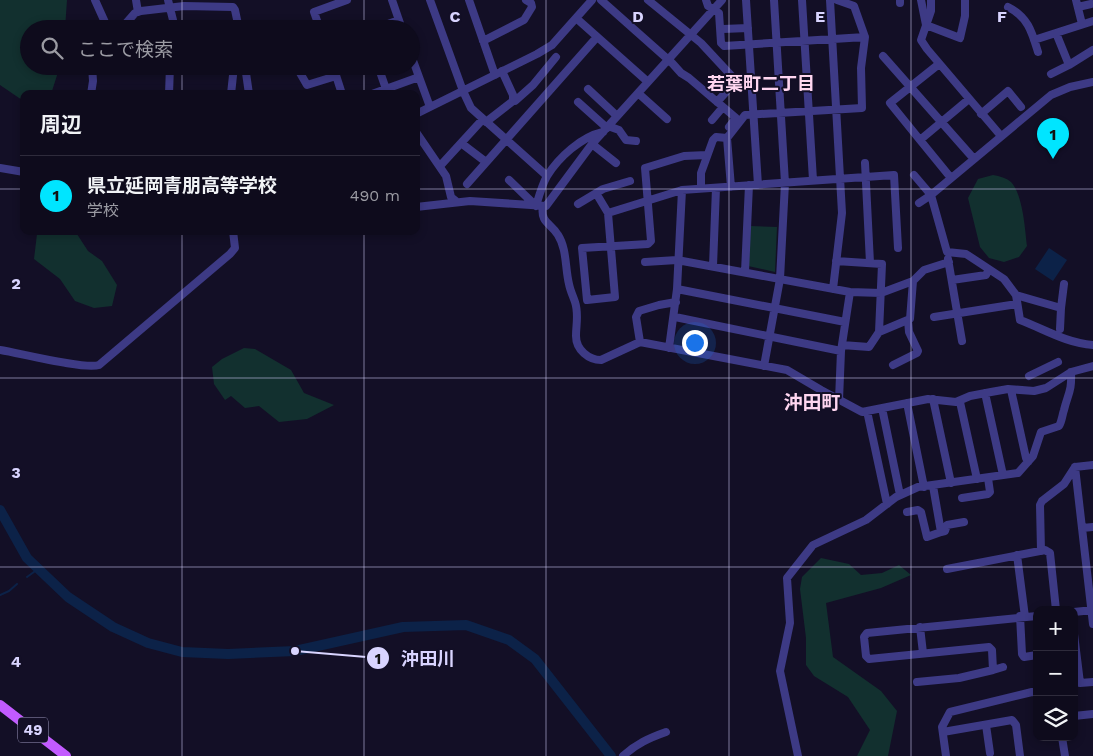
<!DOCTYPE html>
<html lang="ja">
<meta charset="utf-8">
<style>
body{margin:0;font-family:"Work Sans","Noto Sans JP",sans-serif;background:#1c1929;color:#f1f3f6}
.controls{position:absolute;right:15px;bottom:15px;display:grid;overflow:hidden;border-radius:10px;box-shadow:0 2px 8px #0003}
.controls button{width:45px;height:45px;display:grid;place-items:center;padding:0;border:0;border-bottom:1px solid #2e2b3b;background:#0e0b1c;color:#f1f3f6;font:25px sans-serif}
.you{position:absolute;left:694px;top:342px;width:18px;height:18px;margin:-12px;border:4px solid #fff;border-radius:50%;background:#1a73e8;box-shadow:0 0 0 8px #1a73e833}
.badge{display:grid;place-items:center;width:32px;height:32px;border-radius:50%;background:#00e5ff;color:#111;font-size:16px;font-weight:700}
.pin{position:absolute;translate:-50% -41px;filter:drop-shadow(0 1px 2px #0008)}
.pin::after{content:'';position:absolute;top:26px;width:18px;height:15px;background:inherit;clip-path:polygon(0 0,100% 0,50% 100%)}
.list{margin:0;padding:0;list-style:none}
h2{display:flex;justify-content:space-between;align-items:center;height:65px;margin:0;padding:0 20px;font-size:21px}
h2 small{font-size:16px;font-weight:400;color:#9b9ba3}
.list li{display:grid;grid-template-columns:32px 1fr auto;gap:15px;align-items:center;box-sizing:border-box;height:80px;padding:0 20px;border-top:1px solid #2e2b3b}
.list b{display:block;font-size:19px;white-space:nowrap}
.list p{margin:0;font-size:16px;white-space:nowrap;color:#9b9ba3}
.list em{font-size:16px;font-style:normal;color:#9b9ba3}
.icon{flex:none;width:28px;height:28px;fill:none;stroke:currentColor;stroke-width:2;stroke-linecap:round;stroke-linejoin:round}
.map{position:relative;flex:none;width:1093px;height:756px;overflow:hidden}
.search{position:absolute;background:#0e0b1c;box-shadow:0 2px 8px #0003;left:20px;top:20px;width:400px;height:55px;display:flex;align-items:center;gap:12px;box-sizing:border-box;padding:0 18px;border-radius:28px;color:#9b9ba3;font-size:19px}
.panel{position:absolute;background:#0e0b1c;box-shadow:0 2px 8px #0003;left:20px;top:90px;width:400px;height:145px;border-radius:10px}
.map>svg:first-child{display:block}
</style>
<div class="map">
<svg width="1093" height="756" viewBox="0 0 1093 756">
<rect width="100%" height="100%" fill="#130f26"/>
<path fill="#12302f" d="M 0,0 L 67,0 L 65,29 L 29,29 L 29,66 L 60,66 L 52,91 L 44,94 L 24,94 L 22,100 L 0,85 Z
M 993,175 C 1000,176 1006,178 1011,182 C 1023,195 1025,229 1027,246 L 1019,257 L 1004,262 L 989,258 L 980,247 L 968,198 L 978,179 Z
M 750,226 L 777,227 L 775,272 L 748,266 Z
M 35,231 L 75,231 L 88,251 L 102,261 L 117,285 L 112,306 L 94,308 L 75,301 L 60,279 L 34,259 L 37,234 Z
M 244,348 L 255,349 L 291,370 L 304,393 L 334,405 L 307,419 L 279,422 L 259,406 L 245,408 L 231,396 L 225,400 L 214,384 L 212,367 L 222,359 Z
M 821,558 L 849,564 L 861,575 L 882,573 L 899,565 L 911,575 L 881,588 L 826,603 L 833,657 L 881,691 L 897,711 L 888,756 L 857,756 L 870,730 L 848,697 L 814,676 L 806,665 L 806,638 L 800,589 L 802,577 Z"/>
<path fill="#0c2248" d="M 1049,248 L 1067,260 L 1053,281 L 1035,269 Z"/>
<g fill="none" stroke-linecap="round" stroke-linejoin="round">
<path stroke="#0c2248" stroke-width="2" d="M 27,577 L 38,569
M 0,595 L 9,591 L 17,584"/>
<path stroke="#0c2248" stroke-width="10" d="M 0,510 L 27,558 L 68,597 L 113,627 L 148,643 L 182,652 L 228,654 L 295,651 L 403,627 L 466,625 L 509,640 L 535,659 L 611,756"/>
<path stroke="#3d3a85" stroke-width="8" d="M 95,0 L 108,29
M 136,0 L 138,12
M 168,0 L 173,20 L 173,29
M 392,0 L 402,29
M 430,0 L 463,91 L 471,108 L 547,176
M 469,0 L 495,75
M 601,0 L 672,63 L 681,73 L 689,78 L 736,118 L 729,127
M 648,0 L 701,43 L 740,85
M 706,0 L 708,6 L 719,13 L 721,43 L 724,46 L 865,37
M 746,0 L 758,185
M 802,0 L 813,180
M 830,0 L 842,213 L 833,289
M 900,0 L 900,3
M 921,0 L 926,25 L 960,38 L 965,16 L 965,0
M 931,0 L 931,11 L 921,40 L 927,49 L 1001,136
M 1076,0 L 1082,24
M 1008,7 C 1028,17 1032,32 1038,52
M 1078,7 L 1091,4
M 576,18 L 648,82
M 121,29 L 135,13 L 141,11 L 184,6 L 233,7 L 235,10 L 239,29
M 320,29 L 314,12 L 347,0
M 374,29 L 399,20
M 723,29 L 748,28
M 1056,33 L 1069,65
M 1034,40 L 1093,21
M 483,41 L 524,20 L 532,7 L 531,3 L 526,0
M 411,55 L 430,107
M 883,56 L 974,159
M 939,64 L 890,103 L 920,140 L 969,99
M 245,66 L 249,94
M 296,66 L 307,85 L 336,76
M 333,66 L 342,94
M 378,66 L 386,89
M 1051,74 L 1069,65 L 1093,50
M 1093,82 L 1070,87 L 1051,95 L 931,195 L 947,252 L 966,254 L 1004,279 L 1016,295 L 1020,320 C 1044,329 1066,343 1093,345
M 588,89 L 617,116
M 638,93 L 667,119
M 91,94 L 93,81 L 92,66
M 169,94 L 170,66
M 231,94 L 234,66
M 372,94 L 419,77
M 513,101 L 515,101 L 533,85 L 556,57
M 578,102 L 607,128
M 717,102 L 726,92
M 416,114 L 537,54 L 552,45 L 592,0
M 981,114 L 1008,91 L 1021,107
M 712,120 L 723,107
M 486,122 L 513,101 L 513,95 L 502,71
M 608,126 L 619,130 L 626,140 L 636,141
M 416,132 L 446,176 L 451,197 L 456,201
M 727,138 L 731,187
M 920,140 L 951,178
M 461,143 L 486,162
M 592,144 L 616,163
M 707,155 L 684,156 L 645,168 L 651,241 L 648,244 L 582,248 L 587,300 L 615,297 L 608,213 L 682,190 L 894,175 L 898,248
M 865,163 L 870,263
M 440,166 L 483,119
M 0,168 L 24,172
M 914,175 L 931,195 L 919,203
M 509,180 L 536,206
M 467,184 L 597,37
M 701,188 L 701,173 L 713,140 L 716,137 L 727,138 L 745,115 L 862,108 L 861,68 L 865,37 L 854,6 L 837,0
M 596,193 L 608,213
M 578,204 L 603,189 L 630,181
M 536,206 C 539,196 542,185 547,176 C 559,157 581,137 603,132
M 543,206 C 540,223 551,223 558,235 C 567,249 565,268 569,284 C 570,290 573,296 575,302 C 579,314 576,324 576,336 C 576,350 589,360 601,360 L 640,342 L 787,370 L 821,390 L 862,412 L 928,399 L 956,402 L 970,396 L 991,392 L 1008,389 L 1034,391 L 1046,388 L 1071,372 L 1093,366
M 416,207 L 470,201 L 546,206 L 592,144 L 722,0
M 948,259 L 962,341
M 836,261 L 882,264 L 879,332
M 645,262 L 677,260 L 850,292 L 881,293 L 913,281 L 924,270 L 949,262
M 713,266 L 716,188
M 745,272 L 749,185
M 952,280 L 986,275 L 989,269
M 677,289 L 845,322
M 1016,295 L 1061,308 L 1060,329
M 1061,308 L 1064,284
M 675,317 L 841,351
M 934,317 L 1017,304
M 640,342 L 636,317 L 639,311 L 659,305 L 676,302
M 842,345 L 869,347 L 879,332 L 910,319 L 913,281
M 669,348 L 677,289 L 682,190
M 0,350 C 19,353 85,370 99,365 L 230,254 L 235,248 L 233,231
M 893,365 L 917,353 L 918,351 L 909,332 L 908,320
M 764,366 L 780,279 L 785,183 L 774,0
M 1029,376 L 1058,362
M 1011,390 L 1026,458 L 1028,462
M 985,393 L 1003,475
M 933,399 L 951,483
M 839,400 L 841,351 L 850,292
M 960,402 L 977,479
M 907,403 L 924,487
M 882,408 L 900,495
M 867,411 L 887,504
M 1093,465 L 1075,467 L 1093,624
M 962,498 L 988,494 L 990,492 L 988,478
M 907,512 L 918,510 L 921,512 L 927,537 L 941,532 L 933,486
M 1082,528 L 1093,527
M 941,532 L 945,531 L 947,525 L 964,522
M 1041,551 L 1040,505 L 1042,501 L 1064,484 L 1075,467
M 1017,555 L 1025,617
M 947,569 L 1045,550 L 1050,553 L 1056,610
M 1074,612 L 1093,610
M 1020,616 L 1022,654 L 1024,657 L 1037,655
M 920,627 L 923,653
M 1074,634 L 1080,683 L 1093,682
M 993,670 L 1003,667
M 917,682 L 959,678 L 993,670 L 992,650 L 989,647 L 869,659 L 866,656 L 864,637 L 867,633 L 1037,616
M 1074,716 L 1093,714
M 986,725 L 990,753
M 943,732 L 1012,720 L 1016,725 L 1020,756
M 1062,737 L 1065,756
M 623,756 C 636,744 649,738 666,732
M 798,756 L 780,671 L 790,623 L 787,578 L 813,545 L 866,520 L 896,497 L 918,487 L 1018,473 L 1033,456 L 1041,432 L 1059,426 C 1062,421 1062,416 1064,410 C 1068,393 1072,392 1071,372
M 946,756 L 942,727 L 950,712 L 1032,692 L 1037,693"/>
<path stroke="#c25bff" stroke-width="10" d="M 0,705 L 66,756"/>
</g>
<path fill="none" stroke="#d9d4ff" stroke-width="1" stroke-opacity="0.55" d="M 182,0 L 182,29M 364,0 L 364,29M 546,0 L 546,756M 729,0 L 729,756M 911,0 L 911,756M 182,66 L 182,94M 364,66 L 364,94M 0,189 L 24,189M 416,189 L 1093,189M 182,231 L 182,756M 364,231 L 364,756M 0,378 L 1093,378M 0,567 L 1093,567"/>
<g text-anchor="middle" stroke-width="4" stroke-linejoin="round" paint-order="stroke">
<rect fill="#130f26" stroke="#9e99be" stroke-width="1" x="18" y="717.5" width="30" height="25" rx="4"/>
<g font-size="15" font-weight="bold" fill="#d9d4ff">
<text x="33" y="735">49</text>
</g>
<g font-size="18" font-weight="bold" fill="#ffd6f0" stroke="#130f26">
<text x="761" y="90">若葉町二丁目</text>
</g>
<g font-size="19" font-weight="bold" fill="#ffd6f0" stroke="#130f26">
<text x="812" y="409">沖田町</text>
</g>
</g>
<g font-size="16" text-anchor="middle" font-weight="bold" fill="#d9d4ff" stroke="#130f26" stroke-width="4" stroke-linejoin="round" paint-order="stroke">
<text x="455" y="22">C</text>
<text x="638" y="22">D</text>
<text x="820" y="22">E</text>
<text x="1002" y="22">F</text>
<text x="16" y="289">2</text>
<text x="16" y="478">3</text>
<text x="16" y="667">4</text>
</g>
<path fill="none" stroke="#d9d4ff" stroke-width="2" d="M295 651L378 658"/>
<g fill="#d9d4ff" stroke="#130f26" stroke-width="2">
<circle cx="295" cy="651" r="5"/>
<circle cx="378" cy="658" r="12"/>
</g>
<g font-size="15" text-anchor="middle" font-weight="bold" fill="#111">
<text x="378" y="664">1</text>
</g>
<g font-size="18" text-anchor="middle" font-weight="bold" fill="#d9d4ff" stroke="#130f26" stroke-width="4" stroke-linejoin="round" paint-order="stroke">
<text x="428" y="665">沖田川</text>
</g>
</svg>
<div class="controls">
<button>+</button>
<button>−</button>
<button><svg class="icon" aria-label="layers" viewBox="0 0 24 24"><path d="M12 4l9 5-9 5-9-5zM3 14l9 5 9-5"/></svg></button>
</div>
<div class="you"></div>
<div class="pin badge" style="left:1053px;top:159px">1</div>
<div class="search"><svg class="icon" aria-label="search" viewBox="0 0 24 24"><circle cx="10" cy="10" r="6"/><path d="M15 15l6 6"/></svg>ここで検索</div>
<section class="panel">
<h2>周辺<small></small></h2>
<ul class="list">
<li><span class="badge">1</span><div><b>県立延岡青朋高等学校</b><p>学校</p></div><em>490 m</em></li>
</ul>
</section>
</div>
